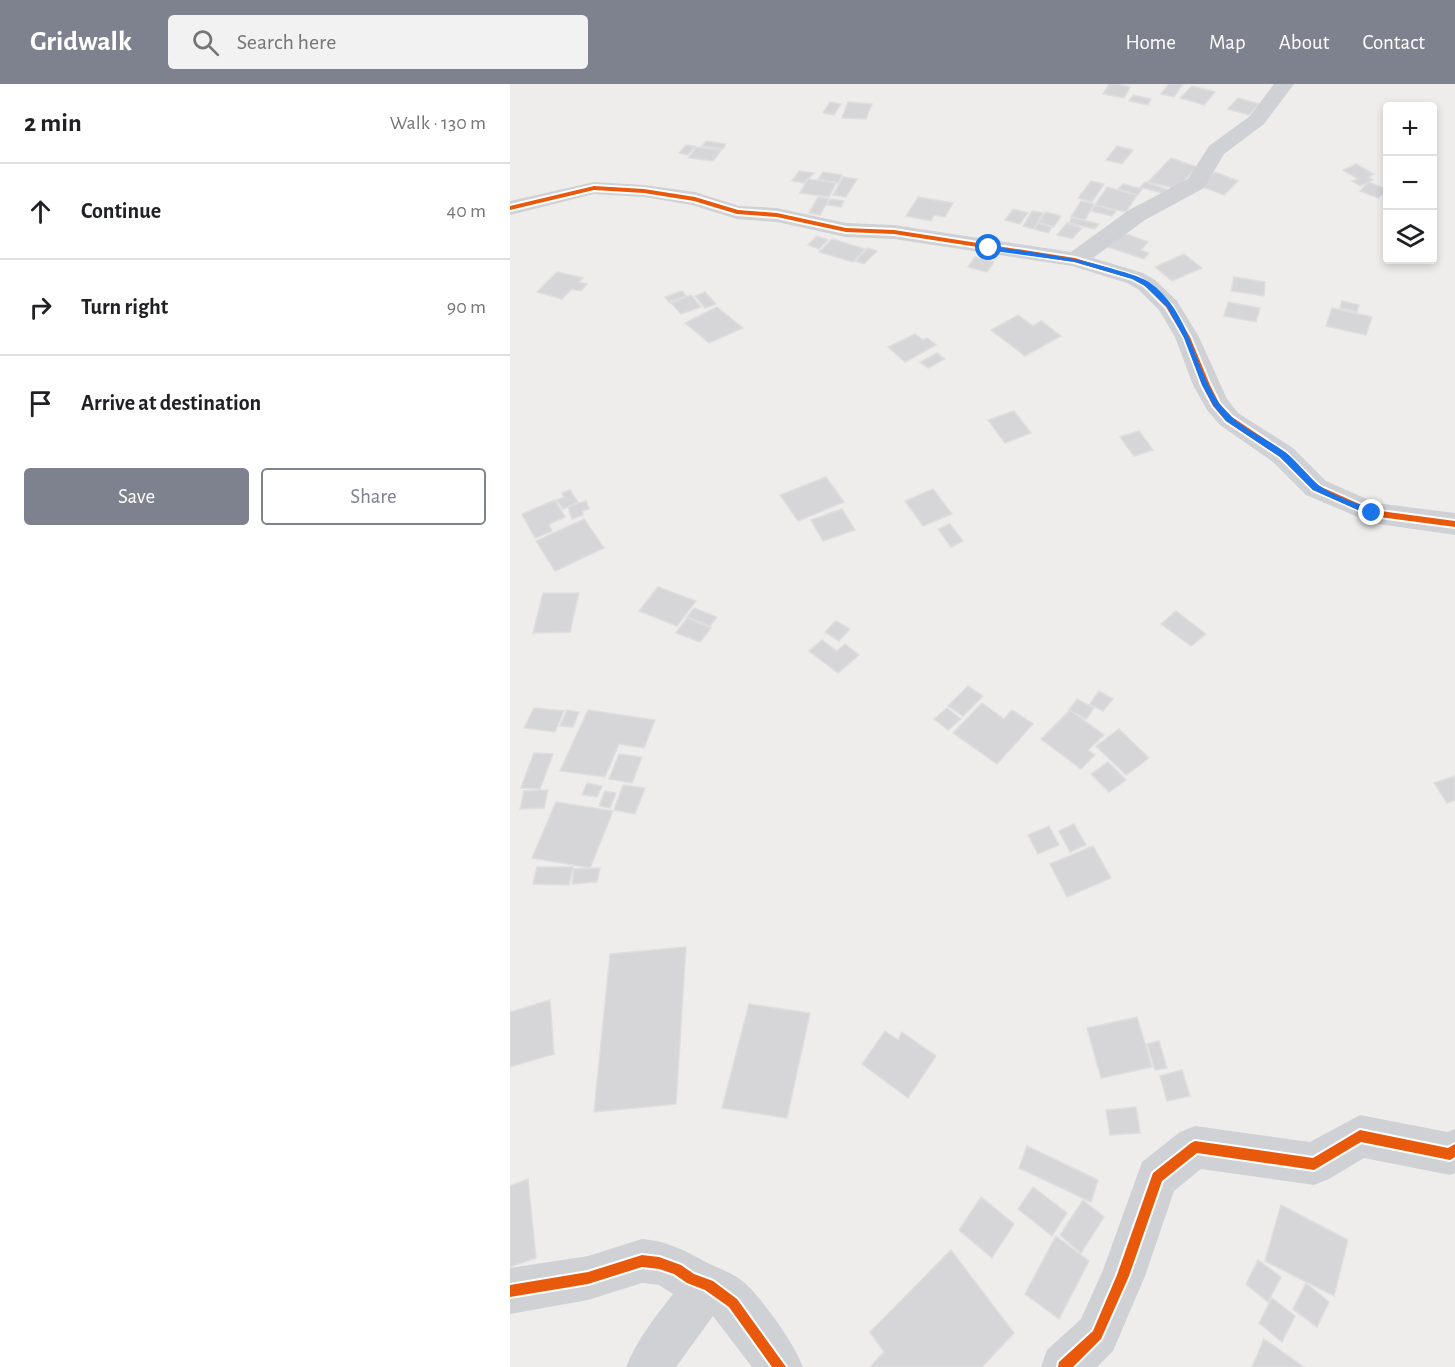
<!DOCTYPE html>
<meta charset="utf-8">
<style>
body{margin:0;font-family:"Alegreya Sans",sans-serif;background:#f2f2f2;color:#202124}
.controls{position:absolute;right:18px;top:18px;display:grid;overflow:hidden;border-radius:6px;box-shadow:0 3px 9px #0003}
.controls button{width:54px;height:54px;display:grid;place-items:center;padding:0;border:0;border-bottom:2px solid #e0e0e0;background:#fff;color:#202124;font:30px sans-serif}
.stop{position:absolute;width:18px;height:18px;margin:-14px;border:4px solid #1a73e8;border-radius:50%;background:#fff}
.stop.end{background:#1a73e8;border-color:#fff;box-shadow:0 2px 6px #0008}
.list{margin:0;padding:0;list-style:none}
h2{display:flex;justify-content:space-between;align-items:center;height:78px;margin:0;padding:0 24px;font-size:26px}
h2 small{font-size:20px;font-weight:400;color:#757577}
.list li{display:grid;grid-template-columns:39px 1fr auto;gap:18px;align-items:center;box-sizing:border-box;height:96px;padding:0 24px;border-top:2px solid #e0e0e0}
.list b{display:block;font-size:22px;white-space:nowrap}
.list em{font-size:20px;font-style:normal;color:#757577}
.actions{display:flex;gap:12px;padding:18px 24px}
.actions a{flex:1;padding:14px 0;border:2px solid #7e828e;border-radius:6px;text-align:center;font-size:21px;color:#7e828e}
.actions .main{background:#7e828e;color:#fff}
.icon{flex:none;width:33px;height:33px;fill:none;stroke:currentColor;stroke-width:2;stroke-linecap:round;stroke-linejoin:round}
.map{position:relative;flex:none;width:945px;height:1283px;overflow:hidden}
header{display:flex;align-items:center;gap:36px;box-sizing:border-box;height:84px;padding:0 30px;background:#7e828e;color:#fff}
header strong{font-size:28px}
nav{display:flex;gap:33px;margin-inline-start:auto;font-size:21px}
.search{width:420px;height:54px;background:#f2f2f2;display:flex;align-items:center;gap:15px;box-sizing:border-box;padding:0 21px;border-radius:6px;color:#757577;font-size:22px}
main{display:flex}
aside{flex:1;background:#fff}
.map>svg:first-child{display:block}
</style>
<header>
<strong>Gridwalk</strong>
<div class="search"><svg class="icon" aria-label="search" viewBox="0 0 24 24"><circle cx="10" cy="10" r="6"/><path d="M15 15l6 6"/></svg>Search here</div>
<nav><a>Home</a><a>Map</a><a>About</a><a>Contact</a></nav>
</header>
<main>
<aside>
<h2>2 min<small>Walk · 130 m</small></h2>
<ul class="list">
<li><svg class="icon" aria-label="ahead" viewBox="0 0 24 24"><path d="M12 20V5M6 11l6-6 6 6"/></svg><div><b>Continue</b></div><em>40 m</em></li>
<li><svg class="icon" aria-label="right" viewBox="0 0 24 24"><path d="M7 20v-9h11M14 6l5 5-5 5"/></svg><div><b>Turn right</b></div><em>90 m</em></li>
<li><svg class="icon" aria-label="arrive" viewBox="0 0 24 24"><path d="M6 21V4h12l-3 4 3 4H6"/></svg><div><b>Arrive at destination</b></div></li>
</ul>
<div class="actions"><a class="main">Save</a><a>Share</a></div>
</aside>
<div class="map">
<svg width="945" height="1283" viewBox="0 0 945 1283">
<rect width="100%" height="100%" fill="#eeedec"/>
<path fill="#d6d6d8" stroke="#dededf" stroke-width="1.5" d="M 599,0 L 607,0 L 620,3 L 614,14 L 593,10 Z
M 659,0 L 673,0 L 664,13 L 651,10 Z
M 682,2 L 705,8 L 694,21 L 670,14 Z
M 623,11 L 641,15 L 638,21 L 619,17 Z
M 728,14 L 749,20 L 739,31 L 718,25 Z
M 320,18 L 331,20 L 324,31 L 313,29 Z
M 338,18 L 362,20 L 356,35 L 332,34 Z
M 196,57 L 216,60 L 213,65 L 192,62 Z
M 176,61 L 185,62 L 178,71 L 169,69 Z
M 607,62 L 623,66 L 612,80 L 596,76 Z
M 186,63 L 211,66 L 203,77 L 179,74 Z
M 661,74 L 687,83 L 667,105 L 638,98 Z
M 846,80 L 864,90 L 858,93 L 863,96 L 850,102 L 842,97 L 848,95 L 833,86 Z
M 289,87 L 304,89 L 294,99 L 282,97 Z
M 313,88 L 332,91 L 328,99 L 308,95 Z
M 705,88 L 728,97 L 714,111 L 690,102 Z
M 333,93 L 347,95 L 336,113 L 323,111 Z
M 298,95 L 326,99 L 319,113 L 290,109 Z
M 581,97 L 594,100 L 582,118 L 568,114 Z
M 635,98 L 659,106 L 655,110 L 630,103 Z
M 859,98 L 877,106 L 868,114 L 850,107 Z
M 613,100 L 632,105 L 628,111 L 608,105 Z
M 597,103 L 627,111 L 616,128 L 585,121 Z
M 308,113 L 319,115 L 310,131 L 299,129 Z
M 408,113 L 443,119 L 435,133 L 424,131 L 421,137 L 396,132 Z
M 321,115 L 334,117 L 331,123 L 317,121 Z
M 571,117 L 584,120 L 575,136 L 561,133 Z
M 585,121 L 606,127 L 602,132 L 581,127 Z
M 503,125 L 518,129 L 510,140 L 495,136 Z
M 522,127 L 533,129 L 524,145 L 513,142 Z
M 536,128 L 551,132 L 544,143 L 528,138 Z
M 562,133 L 589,140 L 585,145 L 559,139 Z
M 528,139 L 542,143 L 538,149 L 524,145 Z
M 557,139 L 572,144 L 562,155 L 547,151 Z
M 611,148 L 638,158 L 631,166 L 639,169 L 634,175 L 598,163 Z
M 307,152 L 318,156 L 309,165 L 298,161 Z
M 322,155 L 355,165 L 343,178 L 309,168 Z
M 358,164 L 367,167 L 354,180 L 345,177 Z
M 674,170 L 692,184 L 662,197 L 645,183 Z
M 465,173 L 484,178 L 477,188 L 458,183 Z
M 47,188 L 73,194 L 69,198 L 77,200 L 71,207 L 62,205 L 52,215 L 27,208 Z
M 724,193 L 755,198 L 754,212 L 721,207 Z
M 172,207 L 176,212 L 159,218 L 155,213 Z
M 195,208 L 206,220 L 195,224 L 185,212 Z
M 181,211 L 191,223 L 171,230 L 161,219 Z
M 832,217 L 849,221 L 847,228 L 830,224 Z
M 718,218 L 750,224 L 746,238 L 714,232 Z
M 207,223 L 233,244 L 199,259 L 175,239 Z
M 822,224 L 862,233 L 856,251 L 816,242 Z
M 508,231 L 523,242 L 531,237 L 551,252 L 515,272 L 481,246 Z
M 405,250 L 413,256 L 417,254 L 426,261 L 395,278 L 378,263 Z
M 427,269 L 435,275 L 418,284 L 410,278 Z
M 504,327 L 521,349 L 495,359 L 478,336 Z
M 629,347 L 643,366 L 624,372 L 610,353 Z
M 316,393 L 334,418 L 288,437 L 270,411 Z
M 423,405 L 442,430 L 413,442 L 395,417 Z
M 60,406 L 68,418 L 53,425 L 47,416 L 54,413 L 52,409 Z
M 45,416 L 55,433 L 39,440 L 42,447 L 25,454 L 12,430 Z
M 76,417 L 79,425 L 72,427 L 73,431 L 62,435 L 58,423 Z
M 332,425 L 345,446 L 313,457 L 301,436 Z
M 74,435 L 94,464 L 45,487 L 26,457 Z
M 440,440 L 453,457 L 441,463 L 428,445 Z
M 148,503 L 186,517 L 167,542 L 129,527 Z
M 33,509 L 69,509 L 60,548 L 23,549 Z
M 184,524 L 207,533 L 200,542 L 177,533 Z
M 666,527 L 696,550 L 681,562 L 651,540 Z
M 177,534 L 201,544 L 190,558 L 166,549 Z
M 326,537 L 340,545 L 329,557 L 315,548 Z
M 312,556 L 327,567 L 335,560 L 349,571 L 328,589 L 299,567 Z
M 458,602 L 473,612 L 453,632 L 438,622 Z
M 589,607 L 603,615 L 593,627 L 580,620 Z
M 567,615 L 584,624 L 576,635 L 559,626 Z
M 472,619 L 494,635 L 502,626 L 523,640 L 487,680 L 443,649 Z
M 24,624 L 54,627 L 45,648 L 14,644 Z
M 437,624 L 451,635 L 438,646 L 424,635 Z
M 57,626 L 69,628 L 63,643 L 50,642 Z
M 78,626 L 145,636 L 134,664 L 109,660 L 95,693 L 50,687 Z
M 560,626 L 594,651 L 578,666 L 585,671 L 571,685 L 531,655 Z
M 609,645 L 639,674 L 616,691 L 586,662 Z
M 24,669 L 43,670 L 30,705 L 11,704 Z
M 109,670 L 132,673 L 122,699 L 99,695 Z
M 598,678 L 616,696 L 599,708 L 581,690 Z
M 945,692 L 945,716 L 937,719 L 924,699 Z
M 77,699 L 92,702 L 87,713 L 72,711 Z
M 113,701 L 135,704 L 125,730 L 104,726 Z
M 38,706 L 34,724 L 10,725 L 14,707 Z
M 95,707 L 106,709 L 100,724 L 89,722 Z
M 46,718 L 103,727 L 80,784 L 22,774 Z
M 564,740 L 576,761 L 560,768 L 549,747 Z
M 539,742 L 549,761 L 528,770 L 518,751 Z
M 583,762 L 601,794 L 557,813 L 540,780 Z
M 27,783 L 63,783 L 59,801 L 23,800 Z
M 90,784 L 87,798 L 62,800 L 64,785 Z
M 176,863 L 166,1020 L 84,1028 L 100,870 Z
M 40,916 L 44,970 L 0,983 L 0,928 Z
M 239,920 L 300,929 L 277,1034 L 212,1024 Z
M 627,933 L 642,983 L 591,994 L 577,944 Z
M 375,947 L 388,956 L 392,948 L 426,972 L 398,1014 L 352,980 Z
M 649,957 L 657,984 L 645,986 L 637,960 Z
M 672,986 L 680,1012 L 657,1017 L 650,992 Z
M 626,1023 L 630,1049 L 600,1051 L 596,1026 Z
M 517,1062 L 588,1096 L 581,1118 L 509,1084 Z
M 18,1095 L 26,1174 L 0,1183 L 0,1102 Z
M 523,1103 L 557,1129 L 542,1152 L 508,1125 Z
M 471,1113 L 504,1140 L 482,1174 L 449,1146 Z
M 573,1116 L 594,1133 L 571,1169 L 550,1151 Z
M 771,1121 L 838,1156 L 824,1212 L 755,1177 Z
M 546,1152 L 579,1177 L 549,1235 L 515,1210 Z
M 441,1166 L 504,1249 L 472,1283 L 360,1283 L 374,1268 L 360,1248 Z
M 748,1176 L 771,1193 L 758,1218 L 736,1200 Z
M 796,1199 L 819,1218 L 807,1243 L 783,1225 Z
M 762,1214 L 785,1232 L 772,1258 L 749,1239 Z
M 754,1255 L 794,1283 L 742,1283 Z"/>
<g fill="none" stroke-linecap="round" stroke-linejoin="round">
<path fill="#cfd1d5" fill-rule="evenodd" d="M 764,0 L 784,0 L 754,40 L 714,70 L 694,104 L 635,136 L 583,174 L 633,189 L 645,196 L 667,217 L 689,253 L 717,315 L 728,329 L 783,364 L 816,397 L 866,419 L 945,429 L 945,451 L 862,439 L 796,411 L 763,378 L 710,341 L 697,326 L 683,301 L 665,253 L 649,226 L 629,206 L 617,199 L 562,182 L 384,155 L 336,153 L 267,138 L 227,135 L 182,121 L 134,113 L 84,110 L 0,131 L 0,117 L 84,98 L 134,101 L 185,108 L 229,122 L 267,124 L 336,139 L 384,141 L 561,168 L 619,126 L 678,95 L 699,62 L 740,32 Z
M 850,1031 L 937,1048 L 945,1045 L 945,1089 L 940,1091 L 854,1074 L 819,1095 L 804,1101 L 691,1085 L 664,1107 L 635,1192 L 603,1267 L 587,1283 L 531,1283 L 537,1266 L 571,1235 L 593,1186 L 632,1078 L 670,1048 L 685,1042 L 800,1058 Z
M 132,1155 C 155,1157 172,1165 192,1176 C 208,1185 226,1189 239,1203 C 257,1222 284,1259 293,1283 L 242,1283 L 203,1232 L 166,1283 L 116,1283 C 127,1256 145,1233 163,1210 L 149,1201 L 132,1199 L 78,1216 L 0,1230 L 0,1184 L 78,1172 Z"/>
<g stroke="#fff" stroke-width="4">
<path id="cycleway" d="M 84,102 L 134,105 L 185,113 L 228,126 L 267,129 L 336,144 L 384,146 L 565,174 L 627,193 L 639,200 L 662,222 L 680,253 L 700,301 L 709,319 L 722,333 L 776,369 L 809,402 L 863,426 L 945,437 L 945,443 L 862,432 L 803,406 L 770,373 L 716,337 L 703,322 L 692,301 L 674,253 L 656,223 L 635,202 L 623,195 L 564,178 L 384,150 L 336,148 L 267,133 L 227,130 L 184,117 L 134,109 L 84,106 L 0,126 L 0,122 Z
M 850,1046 L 938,1064 L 945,1060 L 945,1073 L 940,1076 L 851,1058 L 804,1086 L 687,1069 L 652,1097 L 619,1192 L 591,1255 L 563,1283 L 548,1283 L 549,1278 L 583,1247 L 607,1191 L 643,1089 L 681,1059 L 685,1057 L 803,1074 Z
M 132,1171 L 149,1173 L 171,1181 L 184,1190 L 203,1197 L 227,1215 L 276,1283 L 262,1283 L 219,1223 L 195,1206 L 177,1199 L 164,1190 L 149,1185 L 132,1183 L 78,1200 L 0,1213 L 0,1201 L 78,1188 Z"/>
</g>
<use href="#cycleway" fill="#e8590c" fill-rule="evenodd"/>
</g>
<path fill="#1a73e8" d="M 479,162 C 520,168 560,172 600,184 C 613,188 627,191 639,198 C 681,228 682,280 709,319 C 725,342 753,352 775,368 C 787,377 796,390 807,400 C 822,412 848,419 865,427 L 865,431 L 859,431 L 803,406 L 770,373 L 716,337 L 703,321 L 692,301 L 674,254 L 663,234 L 657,223 L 635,202 L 622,195 L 565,178 L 477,166 Z"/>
</svg>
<div class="controls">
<button>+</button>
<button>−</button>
<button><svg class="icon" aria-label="layers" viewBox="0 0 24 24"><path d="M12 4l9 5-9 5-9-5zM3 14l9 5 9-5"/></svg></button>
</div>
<div class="stop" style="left:479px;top:164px"></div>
<div class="stop end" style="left:862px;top:429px"></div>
</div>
</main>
